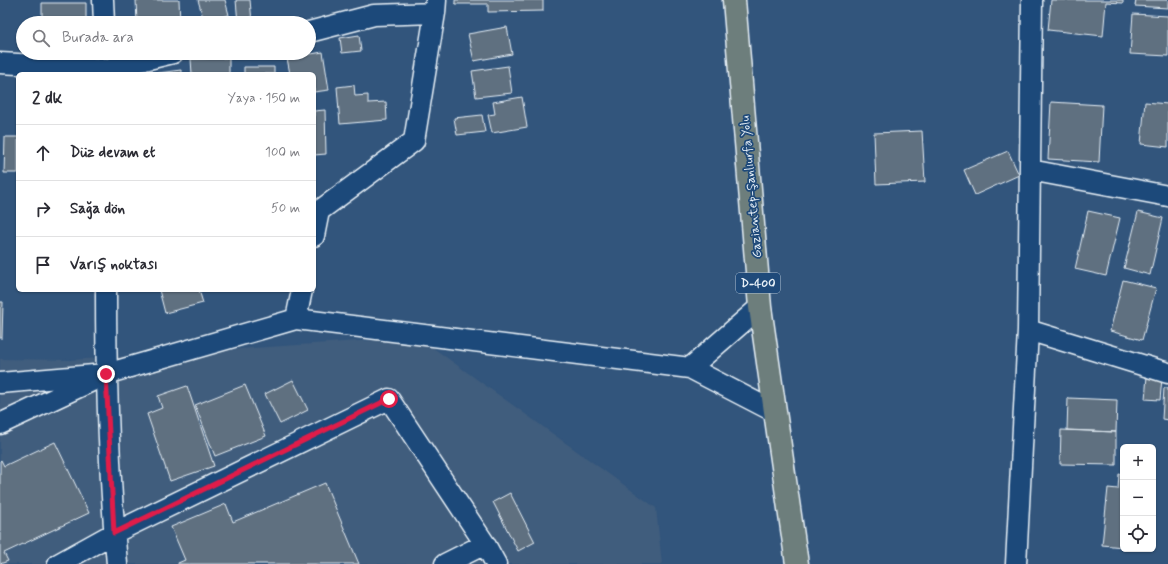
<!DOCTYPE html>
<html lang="tr">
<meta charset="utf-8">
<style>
body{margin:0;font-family:Mynerve,sans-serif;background:#f2f2f3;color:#2b2b33}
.controls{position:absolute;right:12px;bottom:12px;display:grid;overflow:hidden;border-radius:6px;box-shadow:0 1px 3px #0004}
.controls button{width:36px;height:36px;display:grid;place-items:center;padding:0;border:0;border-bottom:1px solid #e1e1e2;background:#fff;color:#2b2b33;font:20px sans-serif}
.stop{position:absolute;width:12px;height:12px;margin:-9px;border:3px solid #e11d48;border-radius:50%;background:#fff}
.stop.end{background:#e11d48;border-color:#fff;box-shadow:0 1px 4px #0008}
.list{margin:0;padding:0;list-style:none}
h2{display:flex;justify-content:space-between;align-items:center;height:52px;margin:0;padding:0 16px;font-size:17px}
h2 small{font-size:13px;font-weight:400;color:#7c7c81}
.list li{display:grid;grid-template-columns:26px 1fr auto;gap:12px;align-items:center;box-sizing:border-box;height:56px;padding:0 16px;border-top:1px solid #e1e1e2}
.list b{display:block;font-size:15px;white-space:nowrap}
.list em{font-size:13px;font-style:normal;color:#7c7c81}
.icon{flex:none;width:22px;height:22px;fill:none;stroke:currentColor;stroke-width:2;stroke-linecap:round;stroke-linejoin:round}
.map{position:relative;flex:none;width:1168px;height:564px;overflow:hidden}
.search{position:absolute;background:#fff;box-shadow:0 1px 3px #0004;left:16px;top:16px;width:300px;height:44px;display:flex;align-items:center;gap:10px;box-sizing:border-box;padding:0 14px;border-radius:22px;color:#7c7c81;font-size:15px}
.panel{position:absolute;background:#fff;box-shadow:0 1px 3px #0004;left:16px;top:72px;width:300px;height:220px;border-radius:6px}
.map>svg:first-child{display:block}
</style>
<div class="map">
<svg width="1168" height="564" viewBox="0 0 1168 564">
<rect width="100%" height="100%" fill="#32557c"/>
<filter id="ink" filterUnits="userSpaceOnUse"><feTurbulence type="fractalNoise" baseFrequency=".025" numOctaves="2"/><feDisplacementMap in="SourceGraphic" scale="8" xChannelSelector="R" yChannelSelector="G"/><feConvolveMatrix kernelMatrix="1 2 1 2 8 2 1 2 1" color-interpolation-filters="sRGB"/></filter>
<g filter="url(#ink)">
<path fill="#405d7d" d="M 418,337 L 656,508 L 662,564 L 0,564 L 0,359 L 70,360 Z"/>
<path fill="#5f7080" stroke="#e8f1f8" d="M 136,0 L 179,0 L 180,23 L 137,23 Z
M 198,0 L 225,0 L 229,15 L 204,21 Z
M 236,0 L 250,0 L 252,22 L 238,23 Z
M 455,0 L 543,0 L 543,11 L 488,12 L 488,4 L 455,4 Z
M 1051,0 L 1123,0 L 1123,3 L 1106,2 L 1103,36 L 1048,30 Z
M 1136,0 L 1168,0 L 1168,8 L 1135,6 Z
M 42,3 L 86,3 L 86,23 L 42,23 Z
M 1133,14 L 1168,16 L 1168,56 L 1130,54 Z
M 507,27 L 512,54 L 474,61 L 468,34 Z
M 359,35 L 361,51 L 342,53 L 340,38 Z
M 323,52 L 329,90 L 314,92 L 314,74 L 290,74 L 287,58 Z
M 229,58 L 229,74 L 192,74 L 191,59 Z
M 508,66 L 512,93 L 476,97 L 472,71 Z
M 244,67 L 274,67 L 274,74 L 244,74 Z
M 181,70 L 181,74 L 150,74 Z
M 354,85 L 355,96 L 368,95 L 368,103 L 386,102 L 387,120 L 340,124 L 337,87 Z
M 522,97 L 527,127 L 492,133 L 488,115 L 495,114 L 493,102 Z
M 1051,102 L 1102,105 L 1099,162 L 1048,159 Z
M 1145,102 L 1168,104 L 1168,147 L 1141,144 Z
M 325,110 L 326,154 L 314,155 L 314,111 Z
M 482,115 L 485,132 L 457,135 L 454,118 Z
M 922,131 L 925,182 L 876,184 L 874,133 Z
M 5,137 L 18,137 L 18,173 L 4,173 Z
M 1008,151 L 1019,175 L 975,195 L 964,170 Z
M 1088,211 L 1120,218 L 1106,276 L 1075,269 Z
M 1138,212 L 1163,218 L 1150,275 L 1124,268 Z
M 1123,280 L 1156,288 L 1142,340 L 1110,331 Z
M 159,290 L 199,290 L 203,303 L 165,313 Z
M 0,302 L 3,302 L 2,338 L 0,338 Z
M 1147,376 L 1162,378 L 1160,400 L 1145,399 Z
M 293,380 L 308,410 L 280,424 L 265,394 Z
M 245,385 L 266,436 L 215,456 L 195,405 Z
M 187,386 L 214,466 L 170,481 L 147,414 L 162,408 L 158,396 Z
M 1164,388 L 1168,388 L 1168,420 L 1162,419 Z
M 1068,398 L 1117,400 L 1116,432 L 1067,430 Z
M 1061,430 L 1116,432 L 1116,465 L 1060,464 Z
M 55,442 L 89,513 L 4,553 L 8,561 L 0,564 L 0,461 L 1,460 L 4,466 Z
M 1119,474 L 1123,475 L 1123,547 L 1102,545 L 1108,488 L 1118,489 Z
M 325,483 L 359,564 L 178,564 L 178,563 L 185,560 L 171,527 L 226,504 L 233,522 Z
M 510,493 L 535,542 L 518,551 L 493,502 Z"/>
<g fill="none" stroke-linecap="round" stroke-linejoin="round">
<g stroke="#e8f1f8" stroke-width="23">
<path id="minor" d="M 103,0 L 104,23
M 309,32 L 374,15 L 435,13
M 0,63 L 107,69 L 173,53
M 1030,170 L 1168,196
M 314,236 L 319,211 L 414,141 L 435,13 L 436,0
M 106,290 C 106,381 109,473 117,564
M 296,319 L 302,290
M 1028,330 L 1168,373
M 690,368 L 760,307
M 0,383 L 106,374 L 296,319 L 690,368 L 775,412
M 0,424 L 94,380
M 58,564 L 114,533 L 389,399 L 485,544 L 496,564
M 445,564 L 485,544
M 1016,564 L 1028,330 L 1032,0"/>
</g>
<g stroke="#e8f1f8" stroke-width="25">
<path id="primary" d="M 734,0 L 760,307 L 797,564"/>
</g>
<use href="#minor" stroke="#1f4a7a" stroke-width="20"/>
<use href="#primary" stroke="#6d7e7c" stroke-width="22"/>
</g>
</g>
<g fill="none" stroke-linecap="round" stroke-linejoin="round" filter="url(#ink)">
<path stroke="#e11d48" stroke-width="5" d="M 106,374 L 114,533 L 389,399"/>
</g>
<g text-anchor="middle" stroke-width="3.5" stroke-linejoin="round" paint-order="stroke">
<rect fill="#1f4a7a" stroke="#acbfd2" stroke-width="1" x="736" y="273" width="44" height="20" rx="3"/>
<g font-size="12" font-weight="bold" fill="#e8f1f8">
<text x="758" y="287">D-400</text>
</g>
<g font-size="13" fill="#e8f1f8" stroke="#1f4a7a">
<text transform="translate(750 187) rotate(-95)" y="5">Gaziantep-Şanlıurfa Yolu</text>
</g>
</g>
</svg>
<div class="controls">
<button>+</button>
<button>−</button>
<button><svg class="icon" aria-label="locate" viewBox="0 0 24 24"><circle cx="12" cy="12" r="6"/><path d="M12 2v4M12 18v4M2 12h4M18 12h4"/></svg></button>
</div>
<div class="stop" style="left:389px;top:399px"></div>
<div class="stop end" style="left:106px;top:374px"></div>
<div class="search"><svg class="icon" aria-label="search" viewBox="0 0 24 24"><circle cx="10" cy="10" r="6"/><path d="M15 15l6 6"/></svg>Burada ara</div>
<section class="panel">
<h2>2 dk<small>Yaya · 150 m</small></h2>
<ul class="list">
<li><svg class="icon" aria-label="ahead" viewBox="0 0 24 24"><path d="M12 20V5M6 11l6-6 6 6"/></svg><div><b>Düz devam et</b></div><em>100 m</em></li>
<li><svg class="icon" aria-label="right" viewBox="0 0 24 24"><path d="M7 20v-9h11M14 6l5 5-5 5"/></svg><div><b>Sağa dön</b></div><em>50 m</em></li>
<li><svg class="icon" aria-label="arrive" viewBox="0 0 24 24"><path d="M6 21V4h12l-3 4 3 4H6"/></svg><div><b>Varış noktası</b></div></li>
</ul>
</section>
</div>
